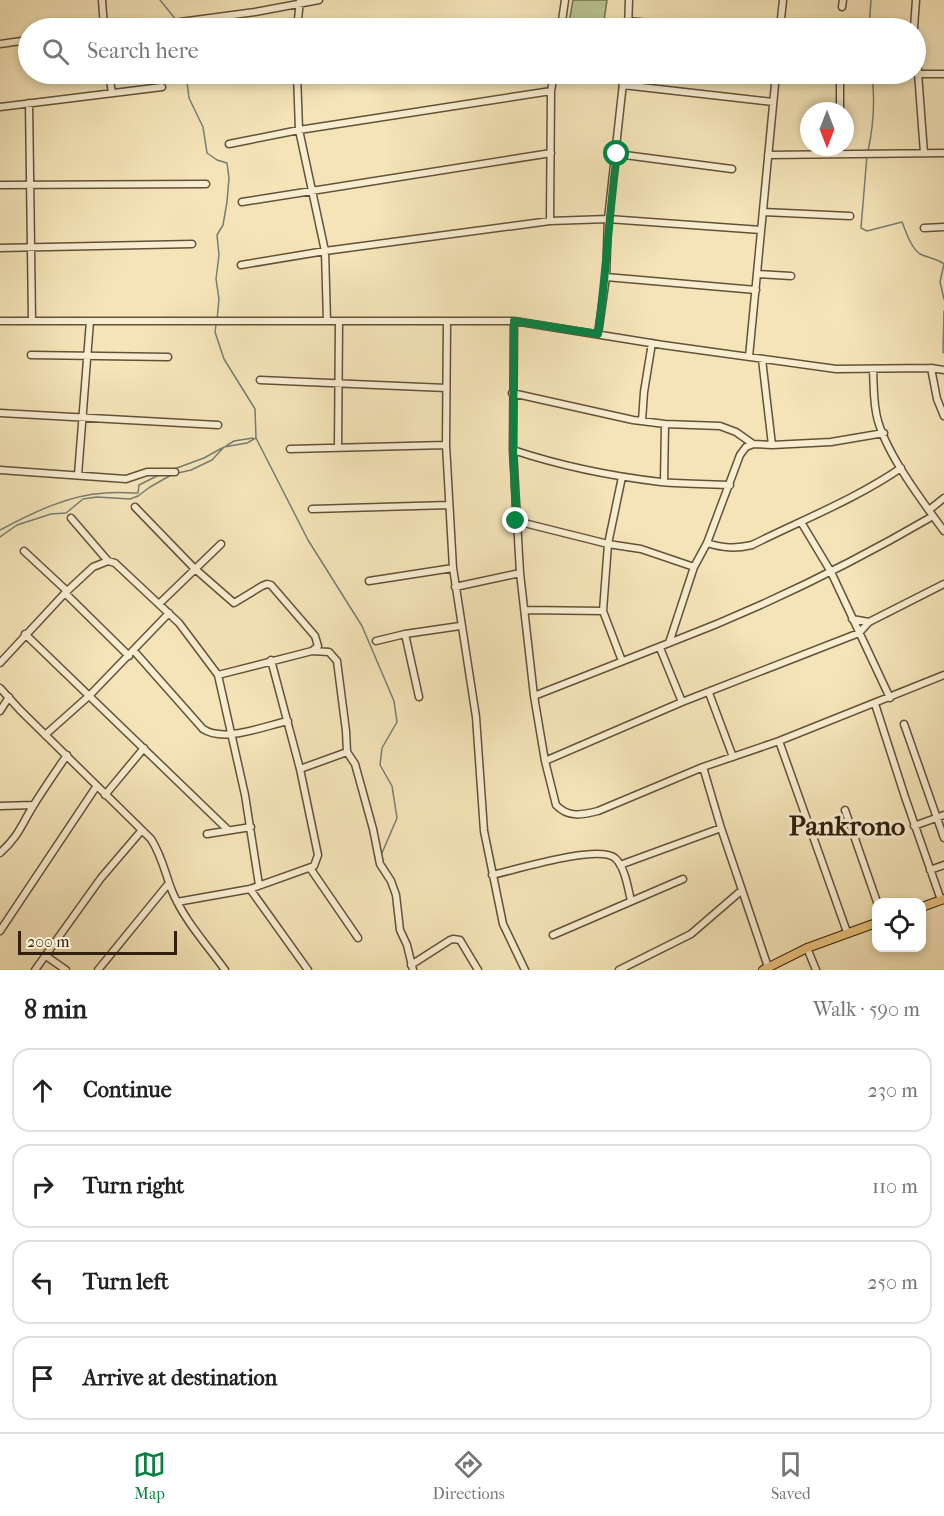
<!DOCTYPE html>
<meta charset="utf-8">
<style>
body{margin:0;font-family:"IM FELL French Canon",serif;background:#f2f2f2;color:#222}
.controls{position:absolute;right:18px;bottom:18px;display:grid;overflow:hidden;border-radius:12px;box-shadow:0 3px 9px #0003}
.controls button{width:54px;height:54px;display:grid;place-items:center;padding:0;border:0;border-bottom:2px solid #e0e0e0;background:#fff;color:#222;font:30px sans-serif}
.compass{position:absolute;left:800px;top:102px;width:54px;height:54px;border-radius:50%;background:#fff;box-shadow:0 3px 9px #0003;rotate:180deg}
.scale{position:absolute;left:18px;bottom:15px;width:159px;box-sizing:border-box;padding-left:6px;border:3px solid #31210c;border-top:0;font-size:16px;line-height:21px;white-space:nowrap;color:#31210c;-webkit-text-stroke:4px #f8edd1;paint-order:stroke}
.stop{position:absolute;width:18px;height:18px;margin:-14px;border:4px solid #0b8043;border-radius:50%;background:#fff}
.stop.end{background:#0b8043;border-color:#fff;box-shadow:0 2px 6px #0008}
.list{margin:0;padding:0;list-style:none}
h2{display:flex;justify-content:space-between;align-items:center;height:78px;margin:0;padding:0 24px;font-size:26px}
h2 small{font-size:20px;font-weight:400;color:#767676}
.list li{display:grid;grid-template-columns:39px 1fr auto;gap:18px;align-items:center;box-sizing:border-box;height:84px;margin:0 12px 12px;padding:0 12px;border:2px solid #e0e0e0;border-radius:18px}
.list b{display:block;font-size:22px;white-space:nowrap}
.list em{font-size:20px;font-style:normal;color:#767676}
.icon{flex:none;width:33px;height:33px;fill:none;stroke:currentColor;stroke-width:2;stroke-linecap:round;stroke-linejoin:round}
.map{position:relative;flex:none;width:944px;height:970px;overflow:hidden}
.search{position:absolute;background:#fff;box-shadow:0 3px 9px #0003;left:18px;right:18px;top:18px;height:66px;display:flex;align-items:center;gap:15px;box-sizing:border-box;padding:0 21px;border-radius:33px;color:#767676;font-size:22px}
.sheet{height:462px;background:#fff}
nav{display:flex;justify-content:space-around;align-items:center;box-sizing:border-box;height:84px;border-top:2px solid #e0e0e0;background:#fff;font-size:16px;color:#767676}
nav a{display:grid;justify-items:center;gap:3px}
nav .on{color:#0b8043}
.map>svg:first-child{display:block}
</style>
<div class="map">
<svg width="944" height="970" viewBox="0 0 944 970">
<rect width="100%" height="100%" fill="#f4e4b8"/>
<filter id="stains"><feTurbulence type="fractalNoise" baseFrequency=".00333" numOctaves="4"/><feColorMatrix values="0 0 0 0 .2 0 0 0 0 .09 0 0 0 0 .02 0 0 0 .5 -.17"/></filter>
<radialGradient id="worn" r=".72"><stop offset=".6" stop-color="#630" stop-opacity="0"/><stop offset="1" stop-color="#630" stop-opacity=".3"/></radialGradient>
<path fill="#b8c592" stroke="#74734f" stroke-width="1.5" d="M 573,0 L 607,0 L 603,28 L 568,28 Z"/>
<g fill="none" stroke-linecap="round" stroke-linejoin="round">
<path stroke="#747e74" stroke-width="1.5" d="M 160,0 L 177,21
M 869,28 L 871,0
M 186,74 L 189,98 L 203,127 L 207,153 L 217,160 L 227,163 L 229,178 L 227,202 L 223,225 L 217,235 L 219,255 L 216,279 L 219,299 L 217,320
M 868,151 C 874,124 875,100 872,74
M 867,155 L 861,228 L 867,231 L 902,222 C 906,232 911,248 920,254 C 928,258 936,258 944,264 L 940,282 L 944,299
M 216,325 L 215,332 L 224,359 L 255,409 L 256,438 L 308,540 L 362,626 L 394,701 L 397,722 L 382,748 L 380,765 L 392,786 L 397,818 L 382,853
M 943,353 L 944,311
M 226,446 L 234,441 L 253,438
M 174,469 L 204,458 L 222,448
M 178,473 L 191,470 L 212,460 L 224,447 L 247,443 L 256,438
M 0,530 C 32,513 68,495 105,493 C 116,492 127,493 138,493 L 139,485 L 161,474
M 0,537 L 17,525 L 51,514 L 66,513 L 83,499 L 97,497 L 130,499 L 138,496 L 150,487 L 173,474"/>
<g stroke="#625237" stroke-width="9">
<path id="minor" d="M 102,0 L 104,28
M 842,7 L 843,0
M 629,21 L 699,28
M 135,28 L 255,12 L 319,0
M 297,28 L 300,1
M 561,28 L 565,0
M 628,28 L 629,0
M 780,28 L 783,0
M 914,28 L 916,0
M 0,44 L 28,40
M 916,46 L 924,153
M 109,74 L 112,93
M 297,74 L 299,130 L 325,251 L 327,321
M 917,74 L 944,74
M 202,77 L 238,74
M 623,85 L 773,102
M 29,103 L 32,321
M 0,107 L 162,87
M 840,111 L 840,74
M 229,144 L 299,130 L 551,91
M 617,154 L 732,169
M 768,155 L 944,153
M 0,185 L 206,184
M 242,202 L 551,153
M 763,212 L 850,216
M 550,221 L 551,91 L 554,74
M 924,228 L 944,227
M 0,248 L 192,244
M 241,265 L 325,251 L 550,221 L 608,219 L 761,230
M 757,274 L 791,276
M 606,277 L 756,290
M 0,321 L 514,321 L 663,345 L 836,369 L 931,368 L 944,370
M 447,321 L 446,445 L 453,568 L 476,717 L 484,831 L 503,924 L 525,970
M 514,321 L 513,450 L 520,573 L 534,696 L 545,761 L 556,805 C 568,818 582,815 598,811 L 703,767 L 779,741 L 944,675
M 598,334 L 606,277 L 608,219 L 624,74
M 31,355 L 168,357
M 749,357 L 776,74
M 762,359 L 772,445
M 931,368 L 937,399 L 944,416
M 873,370 C 874,387 873,405 878,421 C 888,456 922,501 944,531
M 260,380 L 446,388
M 512,393 L 633,420 L 665,424 L 720,426 L 736,432 L 753,444
M 0,413 L 218,425
M 642,421 L 644,392 L 652,343
M 338,447 L 339,322
M 290,449 L 446,445
M 513,450 C 561,466 610,476 661,482 C 684,484 707,484 730,485
M 0,470 L 126,479 L 147,472 L 175,472
M 78,475 L 90,321
M 622,477 L 608,544 L 603,611 L 622,661
M 664,482 L 665,424
M 135,507 L 194,568 L 234,603 L 262,586 L 267,584 L 271,585 L 315,636 L 318,646 L 312,651
M 312,509 L 449,505
M 929,510 L 944,498
M 71,518 L 108,561
M 516,521 L 608,544 L 641,549 L 694,567
M 801,522 L 831,572 L 890,698
M 707,543 C 723,548 735,549 752,545 C 802,520 854,500 901,468
M 24,551 L 67,591
M 369,581 L 453,568
M 455,587 L 520,573
M 65,593 L 129,656
M 160,603 L 221,544
M 525,610 L 603,611
M 852,619 L 869,622
M 25,634 L 227,829
M 405,634 L 419,697
M 376,641 L 405,634 L 460,626
M 669,643 C 761,608 849,565 933,516
M 660,648 L 682,702
M 134,651 L 203,729 C 224,743 264,726 288,721
M 0,663 L 65,593 L 93,567 L 108,561 L 115,563 L 179,623 L 218,675 L 245,795 L 259,885
M 218,675 L 312,651 L 329,652 L 337,661 L 346,731 L 347,752 L 300,769
M 0,688 L 20,710 L 151,839 C 162,856 165,873 172,891 C 184,920 207,945 225,970
M 709,693 L 733,757
M 534,696 L 669,643 L 694,567 L 707,543 L 740,455 L 746,447 L 753,444 L 772,445 L 831,442 L 884,433
M 875,704 L 905,797 L 941,900
M 0,711 L 9,697
M 904,724 L 944,838
M 45,735 L 90,695 L 169,613
M 779,741 L 847,932
M 347,752 L 355,764 L 373,829 L 380,864 L 391,881 L 396,895 L 400,930 L 407,945 L 413,970
M 545,761 L 682,702 L 859,633 L 869,622 L 944,584
M 703,767 L 721,828 L 768,967
M 105,795 L 144,748
M 0,806 L 33,805
M 845,810 L 877,902
M 914,826 L 944,815
M 207,834 L 251,827
M 0,853 C 20,835 22,823 35,803 C 45,787 56,771 67,755
M 620,865 L 721,828
M 310,868 L 358,938
M 930,870 L 944,865
M 492,875 C 515,870 598,844 615,858 C 625,867 628,888 631,901
M 250,889 L 308,970
M 177,902 L 250,889 L 314,866 L 318,855 L 300,769 L 271,660
M 0,931 L 96,787
M 553,935 L 683,879
M 807,948 L 816,970
M 46,956 L 66,970
M 411,965 L 450,940 L 453,939 L 460,940 L 478,970
M 35,970 L 101,878 L 142,830
M 98,970 L 169,883
M 619,970 L 691,934 L 742,890"/>
</g>
<g stroke="#31210c" stroke-width="10">
<path id="major" d="M 922,907 L 944,899
M 763,970 L 807,948 L 876,923"/>
</g>
<use href="#minor" stroke="#f8edd1" stroke-width="6"/>
<use href="#major" stroke="#eac27c" stroke-width="8"/>
</g>
<g fill="none" stroke-linecap="round" stroke-linejoin="round">
<path stroke="#0b8043" stroke-width="8" d="M 516,521 L 513,450 L 514,321 L 598,334 C 606,274 609,214 617,154"/>
</g>
<g text-anchor="middle" stroke-width="6" stroke-linejoin="round" paint-order="stroke">
<g font-size="28" font-weight="bold" fill="#31210c" stroke="#f8edd1">
<text x="847" y="835">Pankrono</text>
</g>
</g>
<rect width="100%" height="100%" filter="url(#stains)"/>
<rect width="100%" height="100%" fill="url(#worn)"/>
</svg>
<div class="controls">
<button><svg class="icon" aria-label="locate" viewBox="0 0 24 24"><circle cx="12" cy="12" r="6"/><path d="M12 2v4M12 18v4M2 12h4M18 12h4"/></svg></button>
</div>
<svg class="compass" viewBox="-18 -18 36 36"><path d="M0-13l5 13h-10z" fill="#e53935"/><path d="M0 13l5-13h-10z" fill="#767676"/></svg>
<div class="scale">200 m</div>
<div class="stop" style="left:617px;top:154px"></div>
<div class="stop end" style="left:516px;top:521px"></div>
<div class="search"><svg class="icon" aria-label="search" viewBox="0 0 24 24"><circle cx="10" cy="10" r="6"/><path d="M15 15l6 6"/></svg>Search here</div>
</div>
<section class="sheet">
<h2>8 min<small>Walk · 590 m</small></h2>
<ul class="list">
<li><svg class="icon" aria-label="ahead" viewBox="0 0 24 24"><path d="M12 20V5M6 11l6-6 6 6"/></svg><div><b>Continue</b></div><em>230 m</em></li>
<li><svg class="icon" aria-label="right" viewBox="0 0 24 24"><path d="M7 20v-9h11M14 6l5 5-5 5"/></svg><div><b>Turn right</b></div><em>110 m</em></li>
<li><svg class="icon" aria-label="left" viewBox="0 0 24 24"><path d="M17 20v-9H6M10 6l-5 5 5 5"/></svg><div><b>Turn left</b></div><em>250 m</em></li>
<li><svg class="icon" aria-label="arrive" viewBox="0 0 24 24"><path d="M6 21V4h12l-3 4 3 4H6"/></svg><div><b>Arrive at destination</b></div></li>
</ul>
</section>
<nav>
<a class="on"><svg class="icon" aria-label="map" viewBox="0 0 24 24"><path d="M3 6l6-2 6 2 6-2v14l-6 2-6-2-6 2zM9 4v14M15 6v14"/></svg>Map</a>
<a><svg class="icon" aria-label="directions" viewBox="0 0 24 24"><path d="M12 3l9 9-9 9-9-9zM9 14v-3h6M13 9l2 2-2 2"/></svg>Directions</a>
<a><svg class="icon" aria-label="saved" viewBox="0 0 24 24"><path d="M7 4h10v16l-5-4-5 4z"/></svg>Saved</a>
</nav>
